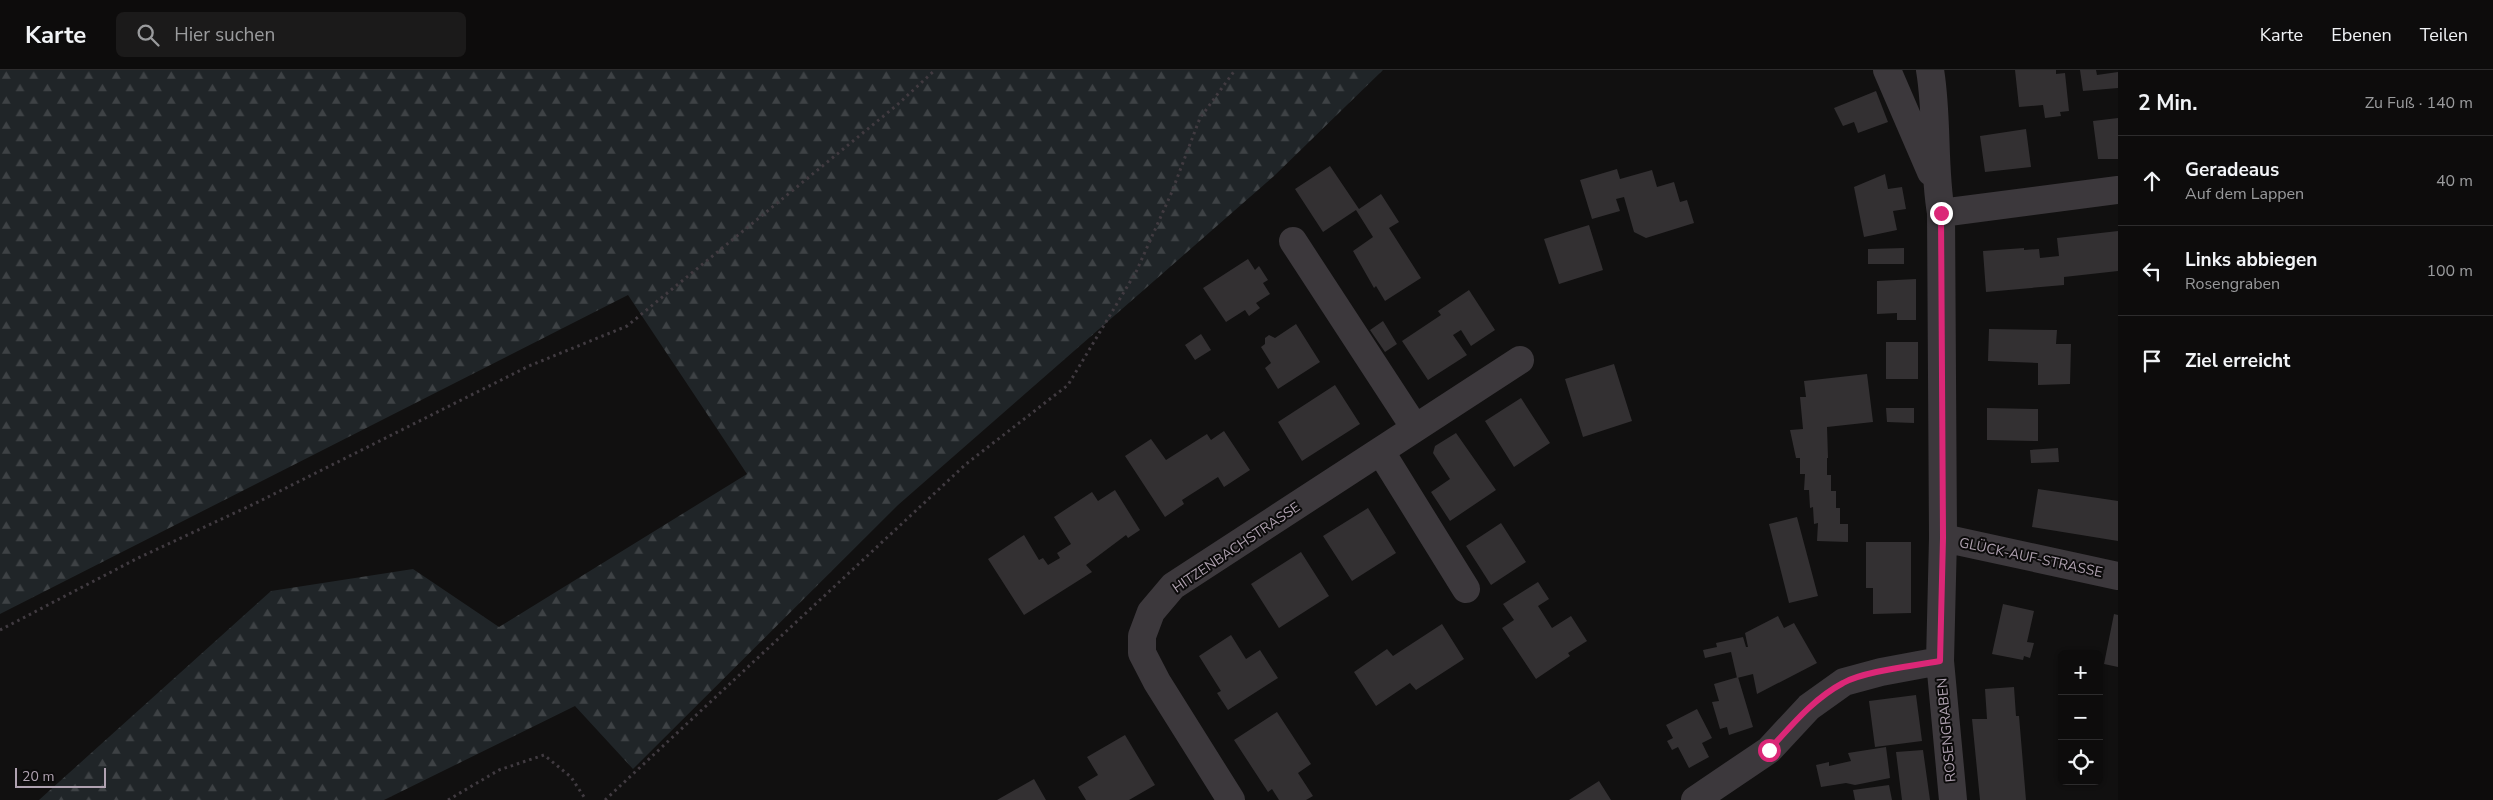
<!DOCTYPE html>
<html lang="de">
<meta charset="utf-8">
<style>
body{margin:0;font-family:"Nunito Sans",sans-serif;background:#1b1a1a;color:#f1f3f6}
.controls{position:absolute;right:15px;bottom:15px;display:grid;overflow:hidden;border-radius:8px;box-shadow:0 1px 4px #0004}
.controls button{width:45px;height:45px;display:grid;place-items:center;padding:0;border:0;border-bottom:1px solid #2d2c2d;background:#0d0c0c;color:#f1f3f6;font:25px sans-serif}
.scale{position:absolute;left:15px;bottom:12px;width:91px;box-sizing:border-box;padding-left:5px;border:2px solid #b0a2b1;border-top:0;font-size:14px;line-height:18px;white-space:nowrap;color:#b0a2b1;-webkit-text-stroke:4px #0c0b0b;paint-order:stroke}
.stop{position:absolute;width:15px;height:15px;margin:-11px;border:4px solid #db2777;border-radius:50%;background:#fff}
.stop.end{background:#db2777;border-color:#fff;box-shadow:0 1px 5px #0008}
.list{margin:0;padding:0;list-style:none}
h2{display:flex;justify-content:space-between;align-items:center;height:65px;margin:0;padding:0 20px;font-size:21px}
h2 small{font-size:16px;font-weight:400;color:#9a9b9d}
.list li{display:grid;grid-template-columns:32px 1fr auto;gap:15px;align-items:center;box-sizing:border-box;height:90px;padding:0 20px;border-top:1px solid #2d2c2d}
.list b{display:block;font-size:19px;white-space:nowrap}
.list p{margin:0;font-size:16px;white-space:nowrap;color:#9a9b9d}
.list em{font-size:16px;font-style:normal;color:#9a9b9d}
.icon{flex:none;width:28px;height:28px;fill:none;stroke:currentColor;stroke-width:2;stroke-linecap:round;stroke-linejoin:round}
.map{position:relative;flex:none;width:2118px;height:730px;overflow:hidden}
header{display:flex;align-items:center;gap:30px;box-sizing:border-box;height:70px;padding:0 25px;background:#0d0c0c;border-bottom:1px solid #2d2c2d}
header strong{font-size:24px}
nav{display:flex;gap:28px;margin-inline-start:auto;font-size:18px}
.search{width:350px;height:45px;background:#1b1a1a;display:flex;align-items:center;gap:12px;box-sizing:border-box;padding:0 18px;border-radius:8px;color:#9a9b9d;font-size:19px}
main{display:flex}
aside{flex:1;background:#0d0c0c}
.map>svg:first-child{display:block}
</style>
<header>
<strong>Karte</strong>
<div class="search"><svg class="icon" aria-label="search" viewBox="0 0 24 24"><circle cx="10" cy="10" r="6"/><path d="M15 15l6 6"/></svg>Hier suchen</div>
<nav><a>Karte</a><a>Ebenen</a><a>Teilen</a></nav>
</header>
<main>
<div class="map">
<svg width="2118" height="730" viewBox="0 0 2118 730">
<defs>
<pattern id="forest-firs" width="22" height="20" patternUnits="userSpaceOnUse" patternTransform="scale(1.25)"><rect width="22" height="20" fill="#202528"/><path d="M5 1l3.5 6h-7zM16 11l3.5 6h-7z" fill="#3e4245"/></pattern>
</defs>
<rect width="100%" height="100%" fill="#111010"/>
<path fill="url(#forest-firs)" d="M 0,0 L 1383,0 L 1274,106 L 898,435 L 633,699 L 575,636 L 384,730 L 39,730 L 271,521 L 413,499 L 499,557 L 747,404 L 628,225 L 0,544 Z"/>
<path fill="#333032" d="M 2015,0 L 2056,0 L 2056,4 L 2065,3 L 2069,41 L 2060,42 L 2061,46 L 2045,48 L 2043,35 L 2019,37 Z
M 2080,0 L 2096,0 L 2097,5 L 2118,2 L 2118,18 L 2083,21 Z
M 1876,21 L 1888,52 L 1858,63 L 1854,52 L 1843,56 L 1834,38 Z
M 2118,48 L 2118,89 L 2098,89 L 2093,51 Z
M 2026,59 L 2031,97 L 1985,102 L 1980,66 Z
M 1330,96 L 1359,139 L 1381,124 L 1399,152 L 1389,158 L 1421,208 L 1385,231 L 1376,216 L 1374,218 L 1353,181 L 1373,167 L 1356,140 L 1323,162 L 1295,119 Z
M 1617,99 L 1620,109 L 1652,100 L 1657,117 L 1674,112 L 1680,132 L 1687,130 L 1694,153 L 1646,168 L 1634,162 L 1624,127 L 1616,129 L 1620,141 L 1592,149 L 1580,110 Z
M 1885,104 L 1888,119 L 1902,117 L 1906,139 L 1893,141 L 1897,160 L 1864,167 L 1854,117 Z
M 1589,155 L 1603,200 L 1559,214 L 1544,169 Z
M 2118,161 L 2118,201 L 2064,207 L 2064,215 L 1986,222 L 1983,181 L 2024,178 L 2024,180 L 2039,179 L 2040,188 L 2059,186 L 2057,168 Z
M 1904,178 L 1904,194 L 1868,194 L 1868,179 Z
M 1248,189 L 1255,200 L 1259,196 L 1268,210 L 1263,213 L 1270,224 L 1256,233 L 1260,238 L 1249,246 L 1245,240 L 1226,252 L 1203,218 Z
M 1916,209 L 1916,250 L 1897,250 L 1897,243 L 1877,244 L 1877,211 Z
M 1469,220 L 1495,260 L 1471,276 L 1461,260 L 1453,265 L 1467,285 L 1428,310 L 1402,271 L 1441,245 L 1438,241 Z
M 1383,251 L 1397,274 L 1385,282 L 1370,260 Z
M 1296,254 L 1320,292 L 1278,319 L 1265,298 L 1271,293 L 1261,277 L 1265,274 L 1265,268 L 1269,265 L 1275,268 Z
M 1989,259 L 2057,260 L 2056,274 L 2071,274 L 2070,314 L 2038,315 L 2038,293 L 1988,291 Z
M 1201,264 L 1211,280 L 1195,290 L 1185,275 Z
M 1886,272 L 1918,272 L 1918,309 L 1886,309 Z
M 1614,294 L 1632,351 L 1583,367 L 1565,309 Z
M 1867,304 L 1873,352 L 1827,357 L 1828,388 L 1818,388 L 1827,388 L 1827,405 L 1831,405 L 1831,421 L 1836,421 L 1836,438 L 1840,438 L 1840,454 L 1848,454 L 1848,472 L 1817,471 L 1818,453 L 1814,454 L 1813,437 L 1810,438 L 1809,420 L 1804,420 L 1805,404 L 1800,404 L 1800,388 L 1796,388 L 1790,360 L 1803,359 L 1800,327 L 1806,327 L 1804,311 Z
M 1335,315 L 1360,354 L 1302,391 L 1278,352 Z
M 1521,328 L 1550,373 L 1514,397 L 1485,351 Z
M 1886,338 L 1914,338 L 1914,353 L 1887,352 Z
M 1987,338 L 2038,339 L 2038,371 L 1987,370 Z
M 1224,361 L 1250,400 L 1224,417 L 1218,407 L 1182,430 L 1184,434 L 1165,447 L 1125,386 L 1151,369 L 1166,390 L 1207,364 L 1211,370 Z
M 1456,363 L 1496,420 L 1450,451 L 1431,422 L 1450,409 L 1433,383 L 1435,376 Z
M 2058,378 L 2059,392 L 2031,393 L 2030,380 Z
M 2038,419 L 2118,431 L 2118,471 L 2032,457 Z
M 1115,420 L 1140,460 L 1128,468 L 1126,465 L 1086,495 L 1092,502 L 1024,545 L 988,489 L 1024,465 L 1039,490 L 1043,488 L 1048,495 L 1060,488 L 1057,483 L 1071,474 L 1054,447 L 1092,422 L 1098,431 Z
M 1368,438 L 1396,483 L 1352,511 L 1323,466 Z
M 1797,447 L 1818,526 L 1789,533 L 1769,454 Z
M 1501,453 L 1526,492 L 1491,515 L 1466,476 Z
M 1866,472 L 1911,472 L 1911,543 L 1873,544 L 1873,518 L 1866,518 Z
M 1301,482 L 1329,526 L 1279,558 L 1251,514 Z
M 1538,512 L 1549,529 L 1538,536 L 1552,558 L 1571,546 L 1587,571 L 1568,583 L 1570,586 L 1536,609 L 1502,558 L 1514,550 L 1503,534 Z
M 2003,534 L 2034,541 L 2027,572 L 2034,573 L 2030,588 L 2024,586 L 2023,590 L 1992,584 Z
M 2114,544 L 2118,545 L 2118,597 L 2104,594 Z
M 1778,546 L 1784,558 L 1794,553 L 1817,593 L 1757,624 L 1753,604 L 1737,608 L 1731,582 L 1705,588 L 1703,580 L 1717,577 L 1716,573 L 1743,567 L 1746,577 L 1748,577 L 1745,563 Z
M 1442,554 L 1464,589 L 1416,620 L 1410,613 L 1376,636 L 1354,602 L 1387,579 L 1393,586 Z
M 1231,565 L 1246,589 L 1260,580 L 1278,608 L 1228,640 L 1217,623 L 1221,621 L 1199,586 Z
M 1738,607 L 1753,657 L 1729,665 L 1727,657 L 1720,659 L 1712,632 L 1719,631 L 1714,614 Z
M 2014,617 L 2016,646 L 2019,646 L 2026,730 L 1980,730 L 1972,649 L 1987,649 L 1985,619 Z
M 1916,625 L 1922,671 L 1875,677 L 1869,631 Z
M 1697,639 L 1712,668 L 1702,673 L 1709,687 L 1689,698 L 1678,677 L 1672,680 L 1667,671 L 1673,668 L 1666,655 Z
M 1277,642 L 1311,694 L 1298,703 L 1313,726 L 1306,730 L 1279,730 L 1272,719 L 1268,722 L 1234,670 Z
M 1125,665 L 1155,715 L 1129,730 L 1086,730 L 1078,717 L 1098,705 L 1087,687 Z
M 1886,677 L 1890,708 L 1855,715 L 1846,713 L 1821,717 L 1816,695 L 1829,692 L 1829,696 L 1851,691 L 1848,683 Z
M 1923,680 L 1930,730 L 1902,730 L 1896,682 Z
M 1034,709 L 1046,730 L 997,730 Z
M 1599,711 L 1611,730 L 1569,730 Z
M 1889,715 L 1892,730 L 1855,730 L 1853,720 Z"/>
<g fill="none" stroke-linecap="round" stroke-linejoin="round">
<path stroke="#413b41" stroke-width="3" stroke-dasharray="2.5 4" stroke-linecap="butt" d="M 0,560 L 138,488 L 256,433 L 529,296 L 627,256 L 897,35 L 935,0
M 448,730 L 499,700 L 544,685 L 571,707 L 586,730
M 605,730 L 966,394 L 1068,315 L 1136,202 L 1171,124 L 1200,48 L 1235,0"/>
<path stroke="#3c383c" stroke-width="28" d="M 1887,0 L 1931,102
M 1930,0 C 1938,48 1933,96 1941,143 L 1943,468 L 1940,591 L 1953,730
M 1941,143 L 2118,120
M 1293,171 L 1415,358
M 1381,382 L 1466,519
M 1943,468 L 2118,506
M 1231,730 L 1157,612 L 1142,583 L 1142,566 L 1151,542 L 1173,516 L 1520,290
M 1695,730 L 1769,680 L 1809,637 L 1844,612 L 1881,602 L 1940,591"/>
</g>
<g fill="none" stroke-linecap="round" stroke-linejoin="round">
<path stroke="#db2777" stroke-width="6" d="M 1769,680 C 1792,655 1813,629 1843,613 C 1864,601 1914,596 1940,591 L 1943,468 L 1941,143"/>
</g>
<g text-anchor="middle" stroke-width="4" stroke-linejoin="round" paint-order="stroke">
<g font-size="14" fill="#b0a2b1" stroke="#0c0b0b">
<text transform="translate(1236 477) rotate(-34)" y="5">HITZENBACHSTRASSE</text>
<text transform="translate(2031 487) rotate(12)" y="5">GLÜCK-AUF-STRASSE</text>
<text transform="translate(1946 660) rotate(-95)" y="5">ROSENGRABEN</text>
</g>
</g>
</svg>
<div class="controls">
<button>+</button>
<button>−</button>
<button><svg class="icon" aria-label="locate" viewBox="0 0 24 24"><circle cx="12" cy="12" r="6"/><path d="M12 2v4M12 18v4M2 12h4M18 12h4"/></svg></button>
</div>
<div class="scale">20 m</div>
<div class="stop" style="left:1769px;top:680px"></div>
<div class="stop end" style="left:1941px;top:143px"></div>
</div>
<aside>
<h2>2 Min.<small>Zu Fuß · 140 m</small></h2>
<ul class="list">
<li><svg class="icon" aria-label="ahead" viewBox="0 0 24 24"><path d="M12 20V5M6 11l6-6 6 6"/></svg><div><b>Geradeaus</b><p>Auf dem Lappen</p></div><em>40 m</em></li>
<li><svg class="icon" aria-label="left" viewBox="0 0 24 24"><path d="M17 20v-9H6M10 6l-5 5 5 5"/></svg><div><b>Links abbiegen</b><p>Rosengraben</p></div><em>100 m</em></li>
<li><svg class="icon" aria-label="arrive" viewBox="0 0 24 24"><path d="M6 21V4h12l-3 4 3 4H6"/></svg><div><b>Ziel erreicht</b></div></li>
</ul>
</aside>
</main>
